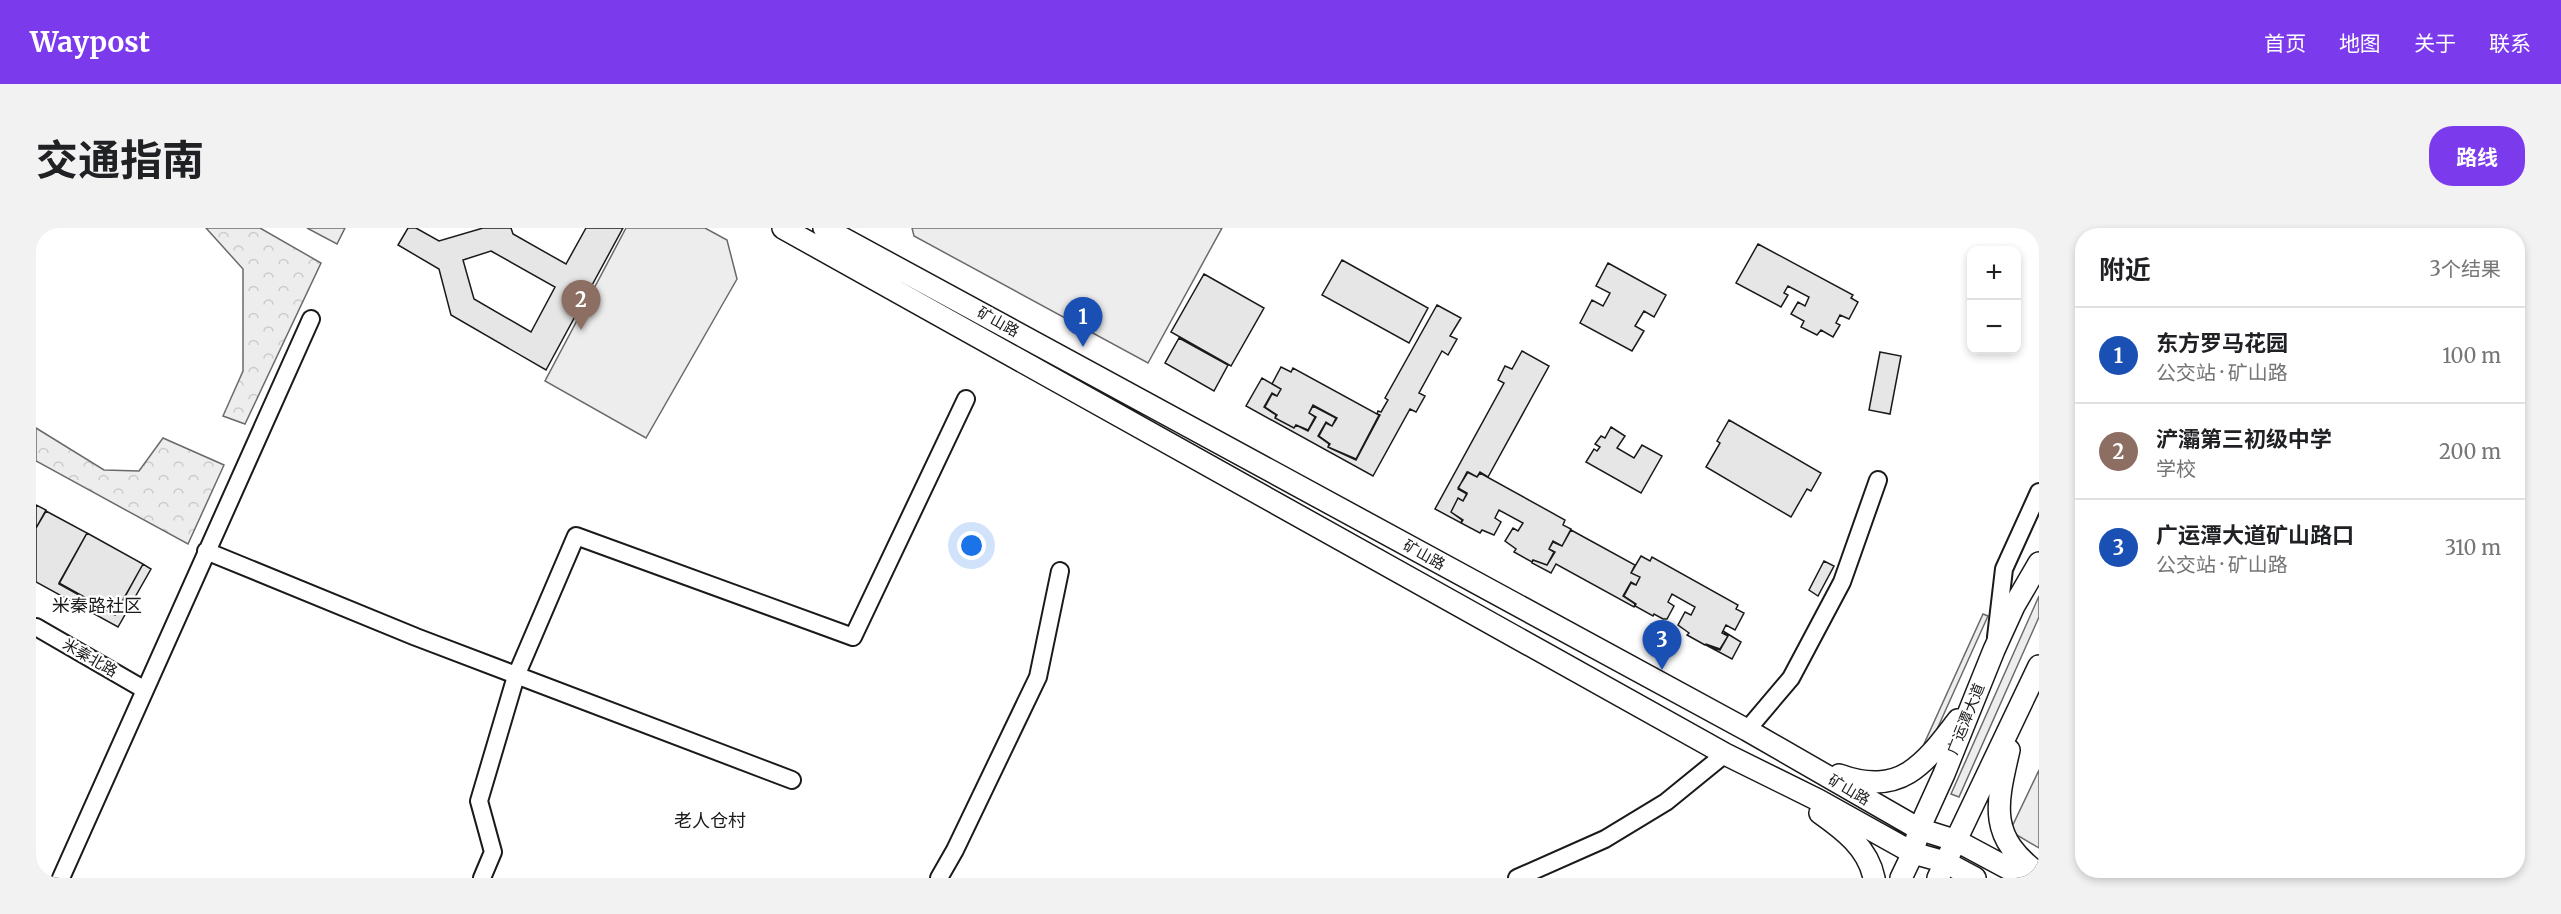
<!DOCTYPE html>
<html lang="zh">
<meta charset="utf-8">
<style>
body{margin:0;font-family:Merriweather,"Noto Sans SC",serif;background:#f2f2f2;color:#202124}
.controls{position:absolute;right:18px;top:18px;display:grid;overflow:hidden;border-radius:12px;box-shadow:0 3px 9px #0003}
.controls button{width:54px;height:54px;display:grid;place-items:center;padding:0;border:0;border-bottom:2px solid #e0e0e0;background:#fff;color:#202124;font:30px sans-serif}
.you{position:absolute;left:936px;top:318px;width:21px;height:21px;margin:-15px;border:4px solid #fff;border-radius:50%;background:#1a73e8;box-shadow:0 0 0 9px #1a73e833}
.badge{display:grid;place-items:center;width:39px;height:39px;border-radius:50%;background:#7c3aed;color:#fff;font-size:20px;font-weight:700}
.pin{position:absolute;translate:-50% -50px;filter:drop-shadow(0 2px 3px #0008)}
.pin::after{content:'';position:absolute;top:32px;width:21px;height:18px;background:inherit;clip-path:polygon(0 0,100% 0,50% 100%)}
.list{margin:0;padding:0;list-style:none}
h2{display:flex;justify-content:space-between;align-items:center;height:78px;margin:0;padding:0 24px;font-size:26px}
h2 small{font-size:20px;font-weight:400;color:#757577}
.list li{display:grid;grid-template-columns:39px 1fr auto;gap:18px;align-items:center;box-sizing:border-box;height:96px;padding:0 24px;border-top:2px solid #e0e0e0}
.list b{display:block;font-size:22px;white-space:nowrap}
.list p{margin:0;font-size:20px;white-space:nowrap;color:#757577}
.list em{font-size:20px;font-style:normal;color:#757577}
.map{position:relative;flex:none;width:2003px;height:650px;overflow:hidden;border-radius:24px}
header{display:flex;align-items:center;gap:36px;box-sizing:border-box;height:84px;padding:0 30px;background:#7c3aed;color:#fff}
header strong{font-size:28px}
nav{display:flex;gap:33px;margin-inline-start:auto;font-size:21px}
.intro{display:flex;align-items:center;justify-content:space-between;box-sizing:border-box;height:144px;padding:0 36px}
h1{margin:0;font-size:42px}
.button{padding:15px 27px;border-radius:24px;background:#7c3aed;color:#fff;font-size:21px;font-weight:700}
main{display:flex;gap:36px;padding:0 36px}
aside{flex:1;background:#fff;border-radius:24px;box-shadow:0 3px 9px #0003}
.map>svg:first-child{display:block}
</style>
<header>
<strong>Waypost</strong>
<nav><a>首页</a><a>地图</a><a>关于</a><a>联系</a></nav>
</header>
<div class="intro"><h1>交通指南</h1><a class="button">路线</a></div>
<main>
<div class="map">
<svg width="2003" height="650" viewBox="0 0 2003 650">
<defs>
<pattern id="forest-crowns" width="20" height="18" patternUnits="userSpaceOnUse" patternTransform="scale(1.5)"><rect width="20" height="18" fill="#ededed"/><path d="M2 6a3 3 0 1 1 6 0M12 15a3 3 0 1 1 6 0" fill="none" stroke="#cbcbcb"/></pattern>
</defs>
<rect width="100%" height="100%" fill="#fff"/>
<path fill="#ededed" stroke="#6a6a6a" stroke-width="1.5" d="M 271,0 L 309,0 L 301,16 Z
M 590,0 L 669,0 L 691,12 L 701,51 L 610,210 L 509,153 Z
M 876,0 L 1186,0 L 1112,135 L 878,8 Z
M 2003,368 L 2003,389 L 1923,569 L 1915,566 Z
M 1947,386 L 1952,388 L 1893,519 L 1888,516 Z
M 2003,542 L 2003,620 L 1974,603 Z"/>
<path fill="url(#forest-crowns)" stroke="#6a6a6a" stroke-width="1.5" d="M 170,0 L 224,0 L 285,35 L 209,196 L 187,188 L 207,143 L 207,41 Z
M 0,200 L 68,242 L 103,243 L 127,210 L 188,237 L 152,316 L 0,233 Z"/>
<path fill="#e6e6e6" stroke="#1a1a1a" stroke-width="1.5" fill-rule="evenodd" d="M 372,0 L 380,0 L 403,13 L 447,0 L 475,0 L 477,6 L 530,36 L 550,0 L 587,0 L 510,142 L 415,87 L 403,41 L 362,17 ZM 455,23 L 519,59 L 495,104 L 438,71 L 427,32 Z
M 1722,16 L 1817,67 L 1815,70 L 1822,74 L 1813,91 L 1804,87 L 1800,95 L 1804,97 L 1797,109 L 1785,102 L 1781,107 L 1765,99 L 1768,93 L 1755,86 L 1762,74 L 1769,78 L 1773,69 L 1752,58 L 1748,65 L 1752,67 L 1745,79 L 1700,55 Z
M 1306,32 L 1392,80 L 1373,115 L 1286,67 Z
M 1572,35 L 1630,67 L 1618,89 L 1608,83 L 1599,98 L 1608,103 L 1596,123 L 1544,95 L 1556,72 L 1567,78 L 1574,65 L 1560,58 Z
M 1168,46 L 1228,80 L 1195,138 L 1135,104 Z
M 1401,77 L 1425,90 L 1414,108 L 1421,111 L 1412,127 L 1406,123 L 1383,165 L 1389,168 L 1380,184 L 1374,181 L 1337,248 L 1210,178 L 1226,150 L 1245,161 L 1241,168 L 1236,165 L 1228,179 L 1240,187 L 1239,190 L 1258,200 L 1260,197 L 1272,203 L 1280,189 L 1273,185 L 1277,178 L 1300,190 L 1296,198 L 1290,194 L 1282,208 L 1293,216 L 1292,219 L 1320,232 L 1344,187 L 1341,186 L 1342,183 L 1345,184 L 1352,172 L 1349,170 Z
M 1143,110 L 1192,137 L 1178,163 L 1129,135 Z
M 1486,123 L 1513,138 L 1452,249 L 1444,244 L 1441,249 L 1431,244 L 1422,261 L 1431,266 L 1427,273 L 1422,270 L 1415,284 L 1426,292 L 1425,295 L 1399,281 L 1468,155 L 1462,152 L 1469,138 L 1476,141 Z
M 1844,124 L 1865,128 L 1854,186 L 1833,182 Z
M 1245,139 L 1255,144 L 1257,140 L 1343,187 L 1320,231 L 1292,219 L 1294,216 L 1283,208 L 1290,195 L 1296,198 L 1301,190 L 1277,177 L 1273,185 L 1279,189 L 1272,202 L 1260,197 L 1258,200 L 1239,190 L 1241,187 L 1229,179 L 1236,166 L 1241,168 L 1245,161 L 1236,156 Z
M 1693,192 L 1785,245 L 1775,263 L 1771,261 L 1755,289 L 1670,239 L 1684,215 L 1681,213 Z
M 1575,199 L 1589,208 L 1581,220 L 1598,230 L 1606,217 L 1626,228 L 1605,265 L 1550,234 L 1558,221 L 1561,223 L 1564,219 L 1559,216 L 1565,208 L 1569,210 Z
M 1432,244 L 1441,249 L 1444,245 L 1529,292 L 1527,297 L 1535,301 L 1526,318 L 1517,313 L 1513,321 L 1518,324 L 1511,337 L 1497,332 L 1496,334 L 1478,324 L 1480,321 L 1469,313 L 1477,300 L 1482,303 L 1487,295 L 1463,282 L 1459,290 L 1465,294 L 1458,307 L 1446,302 L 1444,305 L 1425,295 L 1427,292 L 1415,284 L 1422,270 L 1427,273 L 1431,265 L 1422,260 Z
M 0,277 L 10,282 L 0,300 Z
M 10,283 L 51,305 L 23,356 L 79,387 L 107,336 L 115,341 L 82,399 L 0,354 L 0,300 Z
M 1535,302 L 1599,337 L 1595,345 L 1604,349 L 1600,357 L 1595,354 L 1587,368 L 1599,376 L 1598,379 L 1520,336 L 1515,345 L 1496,335 L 1497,332 L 1511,337 L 1519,324 L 1513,321 L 1517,314 L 1526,318 Z
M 51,305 L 107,336 L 79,386 L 23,355 Z
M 1605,328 L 1614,333 L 1616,329 L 1702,377 L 1700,381 L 1708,385 L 1699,402 L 1690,397 L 1686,405 L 1692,408 L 1684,421 L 1670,416 L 1669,417 L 1651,407 L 1653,405 L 1642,397 L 1649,384 L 1655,387 L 1659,379 L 1636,366 L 1632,374 L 1638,378 L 1631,391 L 1627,391 L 1618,386 L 1617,388 L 1599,378 L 1600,376 L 1588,368 L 1595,355 L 1600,357 L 1604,349 L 1595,345 Z
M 1788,333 L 1798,338 L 1782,368 L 1773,362 Z
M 1687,403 L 1705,414 L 1696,431 L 1670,417 L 1684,422 L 1692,408 Z"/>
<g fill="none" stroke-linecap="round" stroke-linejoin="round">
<g stroke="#1a1a1a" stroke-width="20">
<path id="minor" d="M 170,323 L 380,409 L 756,552
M 0,399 L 109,462
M 1960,409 L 1968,341 L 2003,264
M 1711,502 L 1755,450 L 1806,354 L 1842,252
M 25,650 L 275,91
M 446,650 L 457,624 L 443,573 L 480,448 L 540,308 L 817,409 L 930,171
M 903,650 L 919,622 L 1002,449 L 1024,343
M 1481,650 L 1569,611 L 1630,574 L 1689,526"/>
</g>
<g stroke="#1a1a1a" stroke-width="24">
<path id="major" d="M 747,0 L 1689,526 L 1782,572 L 1877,625 L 1909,634 L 1939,650
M 788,0 L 1711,502 L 1883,601 L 1921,613 L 1990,650
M 1973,522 C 1960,578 1952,609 2003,646
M 1803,547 C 1864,569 1888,537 1922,492
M 1784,585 C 1808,602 1832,620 1838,650
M 1865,650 L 1877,625 L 1883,601 L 1908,546 L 1958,422 L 1978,378 L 2003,335
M 1902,650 L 2003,438"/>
</g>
<use href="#minor" stroke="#fff" stroke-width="16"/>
<use href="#major" stroke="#fff" stroke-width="21"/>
</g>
<g text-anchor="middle" stroke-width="4.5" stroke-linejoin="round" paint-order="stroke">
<g font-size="15" fill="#1a1a1a" stroke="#fff">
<text transform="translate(962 94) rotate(29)" y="5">矿山路</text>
<text transform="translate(1388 327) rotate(29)" y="5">矿山路</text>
<text transform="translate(54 430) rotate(30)" y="5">米秦北路</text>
<text transform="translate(1930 491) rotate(-68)" y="5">广运潭大道</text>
<text transform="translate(1813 562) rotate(30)" y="5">矿山路</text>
</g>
<g font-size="18" fill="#1a1a1a" stroke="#fff">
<text x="61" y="384">米秦路社区</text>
<text x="674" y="599">老人仓村</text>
</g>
</g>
</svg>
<div class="controls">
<button>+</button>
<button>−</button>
</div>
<div class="you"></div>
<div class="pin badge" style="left:1047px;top:119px;background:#1a4fb4">1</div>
<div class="pin badge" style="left:545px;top:102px;background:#8d6e63">2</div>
<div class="pin badge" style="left:1626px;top:442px;background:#1a4fb4">3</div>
</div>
<aside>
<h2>附近<small>3个结果</small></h2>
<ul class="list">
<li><span class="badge" style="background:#1a4fb4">1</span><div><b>东方罗马花园</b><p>公交站 · 矿山路</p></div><em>100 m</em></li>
<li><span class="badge" style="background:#8d6e63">2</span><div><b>浐灞第三初级中学</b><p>学校</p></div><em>200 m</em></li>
<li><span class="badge" style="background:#1a4fb4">3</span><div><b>广运潭大道矿山路口</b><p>公交站 · 矿山路</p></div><em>310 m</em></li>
</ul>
</aside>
</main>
